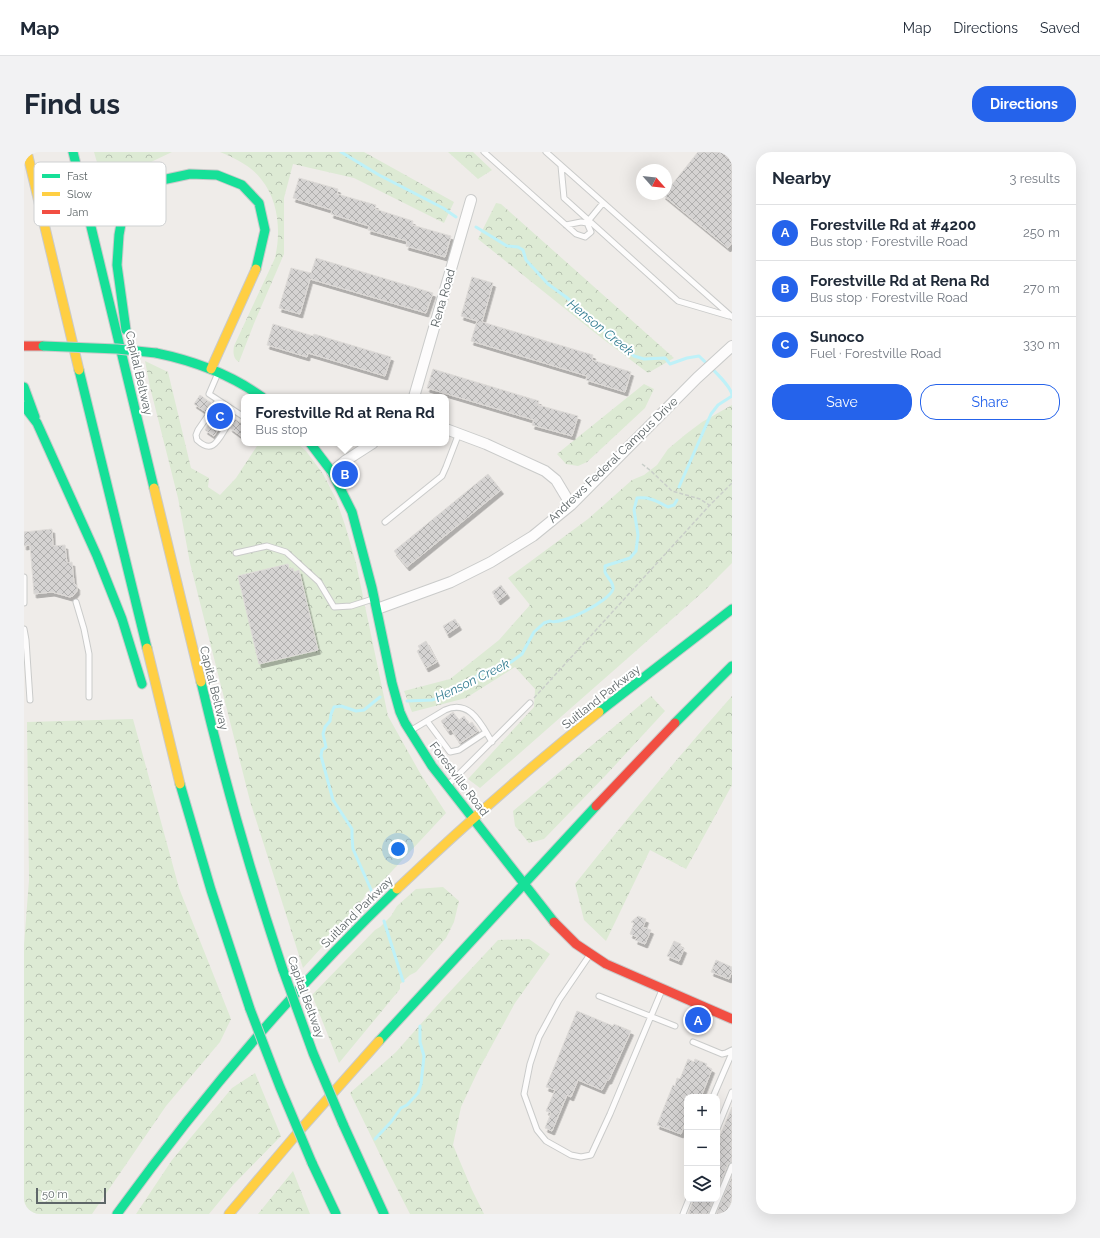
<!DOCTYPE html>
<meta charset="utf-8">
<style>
body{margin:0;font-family:Raleway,sans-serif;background:#f2f2f3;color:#1f2937}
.controls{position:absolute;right:12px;bottom:12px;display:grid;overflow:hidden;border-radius:8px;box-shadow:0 4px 16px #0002}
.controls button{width:36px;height:36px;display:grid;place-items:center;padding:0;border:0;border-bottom:1px solid #e0e1e3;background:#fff;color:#1f2937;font:20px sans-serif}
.compass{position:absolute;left:612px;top:12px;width:36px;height:36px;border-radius:50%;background:#fff;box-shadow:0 4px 16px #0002;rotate:117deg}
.scale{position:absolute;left:12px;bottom:10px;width:70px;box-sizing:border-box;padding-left:4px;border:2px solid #5e6668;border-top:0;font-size:11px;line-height:14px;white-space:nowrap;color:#5e6668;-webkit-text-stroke:3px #fff;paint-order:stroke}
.you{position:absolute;left:374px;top:697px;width:14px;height:14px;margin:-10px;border:3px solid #fff;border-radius:50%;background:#1a73e8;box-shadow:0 0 0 6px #1a73e833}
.badge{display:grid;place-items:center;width:26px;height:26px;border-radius:50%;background:#2563eb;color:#fff;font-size:13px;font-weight:700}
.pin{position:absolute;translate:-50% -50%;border:2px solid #fff;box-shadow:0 1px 4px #0006}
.popup{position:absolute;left:217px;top:242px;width:208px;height:52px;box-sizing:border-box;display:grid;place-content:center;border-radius:8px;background:#fff;filter:drop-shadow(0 1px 3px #0005);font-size:13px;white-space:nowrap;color:#747a83}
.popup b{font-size:15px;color:#1f2937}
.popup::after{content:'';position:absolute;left:50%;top:100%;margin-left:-8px;border:8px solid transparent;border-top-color:#fff}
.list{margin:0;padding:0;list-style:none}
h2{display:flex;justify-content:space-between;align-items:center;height:52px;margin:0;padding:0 16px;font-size:17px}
h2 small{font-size:13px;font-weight:400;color:#747a83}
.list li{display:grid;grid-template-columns:26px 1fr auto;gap:12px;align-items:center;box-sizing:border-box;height:56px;padding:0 16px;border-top:1px solid #e0e1e3}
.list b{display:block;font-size:15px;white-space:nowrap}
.list p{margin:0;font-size:13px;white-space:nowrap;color:#747a83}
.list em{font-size:13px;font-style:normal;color:#747a83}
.actions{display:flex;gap:8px;padding:12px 16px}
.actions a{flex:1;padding:9px 0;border:1px solid #2563eb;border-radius:16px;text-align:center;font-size:14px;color:#2563eb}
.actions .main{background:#2563eb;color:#fff}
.icon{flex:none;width:22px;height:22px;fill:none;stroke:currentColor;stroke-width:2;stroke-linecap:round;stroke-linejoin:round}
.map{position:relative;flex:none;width:708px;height:1062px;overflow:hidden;border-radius:16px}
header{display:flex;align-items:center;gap:24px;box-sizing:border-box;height:56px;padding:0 20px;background:#fff;border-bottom:1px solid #e0e1e3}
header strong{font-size:19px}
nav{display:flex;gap:22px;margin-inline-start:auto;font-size:14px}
.intro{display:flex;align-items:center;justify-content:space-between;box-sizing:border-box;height:96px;padding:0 24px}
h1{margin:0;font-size:28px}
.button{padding:10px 18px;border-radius:16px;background:#2563eb;color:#fff;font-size:14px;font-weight:700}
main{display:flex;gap:24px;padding:0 24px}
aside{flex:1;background:#fff;border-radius:16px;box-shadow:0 4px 16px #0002}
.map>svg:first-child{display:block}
</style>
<header>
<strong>Map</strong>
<nav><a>Map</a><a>Directions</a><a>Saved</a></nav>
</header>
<div class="intro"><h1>Find us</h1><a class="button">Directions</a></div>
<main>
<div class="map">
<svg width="708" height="1062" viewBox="0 0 708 1062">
<defs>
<pattern id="forest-crowns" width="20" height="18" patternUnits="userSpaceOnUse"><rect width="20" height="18" fill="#ddead4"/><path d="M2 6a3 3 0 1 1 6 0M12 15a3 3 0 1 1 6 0" fill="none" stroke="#b6c1b0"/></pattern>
<pattern id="building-cross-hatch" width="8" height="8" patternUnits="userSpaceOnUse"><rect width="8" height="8" fill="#d5d3d2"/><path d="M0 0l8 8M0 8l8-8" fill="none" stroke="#b0afae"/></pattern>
<filter id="shadow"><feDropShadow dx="2.5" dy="4" stdDeviation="0" flood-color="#0004"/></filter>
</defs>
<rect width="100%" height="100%" fill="#efece9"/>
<path fill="url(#forest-crowns)" d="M 70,0 L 148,0 L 129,9 L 80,35 Z
M 196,0 L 340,0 L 430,50 L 420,71 L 330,26 L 269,12 L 260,46 L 260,102 L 231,169 L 215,210 C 209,207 209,200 210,194 L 251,106 C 257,80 255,49 237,27 C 227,14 211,6 196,0 Z
M 424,0 L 449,0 L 468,18 L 454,27 Z
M 472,51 L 477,52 L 650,206 L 624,221 L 575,184 L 454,87 Z
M 121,209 L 144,220 L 167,316 L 185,326 L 184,335 L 196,343 L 212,326 L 235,291 L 273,291 L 282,299 L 299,322 L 312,347 L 321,373 L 332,411 L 364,564 L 396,621 L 422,661 L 355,733 L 343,740 L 335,754 L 279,816 L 226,649 L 166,411 L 154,346 L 126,235 Z
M 620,232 L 630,237 L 621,256 L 563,310 L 554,314 L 542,312 L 533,302 Z
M 708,253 L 708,411 L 680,439 L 456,636 L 444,627 L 510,555 L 511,537 L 491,515 L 442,546 L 388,560 L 380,539 L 426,527 L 475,488 L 506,453 L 484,426 L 564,367 L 608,328 L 620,323 L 633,313 L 644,297 L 662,282 L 678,270 Z
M 627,544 L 641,559 L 582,623 L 520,687 L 505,691 L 491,674 L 489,659 Z
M 708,544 L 708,633 L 662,717 L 626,698 L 582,789 L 560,768 L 551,732 C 602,668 654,605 708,544 Z
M 109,567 L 155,736 L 207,867 L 196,890 L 142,954 L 68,1062 L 0,1062 L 0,793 L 5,728 L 3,570 Z
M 419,735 L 435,749 L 430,770 L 422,786 L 392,820 L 386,823 L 376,832 L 376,837 L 315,911 L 288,843 L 351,778 L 356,775 L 367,764 L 373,754 L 392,737 Z
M 505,787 L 526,802 L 491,851 L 454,919 L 437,955 L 429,993 L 448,1038 L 460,1062 L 386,1062 L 364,1019 L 326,941 L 372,900 L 419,847 L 474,788 Z
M 231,921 L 257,984 L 209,1033 L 185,1062 L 112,1062 L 148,1008 L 208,936 Z
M 269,1019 L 286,1062 L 234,1062 Z"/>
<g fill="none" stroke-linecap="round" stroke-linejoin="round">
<path stroke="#bef1f8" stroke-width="3" d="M 317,0 L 355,23 L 419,56 L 432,65
M 452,75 L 483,94 L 494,95 L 499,98 L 502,108 L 524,132 L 542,145 L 610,204 L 620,207 L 641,206 L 646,212 L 663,206 L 675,204 C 683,212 707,233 708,243
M 655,335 L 687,262 L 694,253 L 708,244
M 383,549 L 408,548 L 417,545 L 445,532 L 455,522 L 474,517 L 487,510 L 498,502 L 510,480 L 520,471 L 526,469 C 537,474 586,449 589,437 C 590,430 583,426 581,420 C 581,418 581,416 581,414 L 606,406 L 612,399 L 614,383 L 610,358 L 613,346 C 627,345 632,349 644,355 L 650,353 L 653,348
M 348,740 L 329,697 L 328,685 L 328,677 L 309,648 L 297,604 L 298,598 L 302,595 L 299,582 L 301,575 L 306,569 L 307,562 L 310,555 L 317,554 L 332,559 L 340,558 L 356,545
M 360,769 L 379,829
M 351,987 L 367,970 L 377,956 L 383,953 L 394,941 L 397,932 L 400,904 L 396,890 L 396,874"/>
</g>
<path fill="url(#building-cross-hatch)" stroke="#dedbd8" filter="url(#shadow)" d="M 674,0 L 708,0 L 708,91 L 704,96 L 639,43 L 642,42 L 642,40 Z
M 275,26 L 314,37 L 313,42 L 352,53 L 351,57 L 389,69 L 388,73 L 427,84 L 421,105 L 382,94 L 383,89 L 344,78 L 345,74 L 307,62 L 308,58 L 269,46 Z
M 292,106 L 409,141 L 402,161 L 286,127 L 276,162 L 255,156 L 267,116 L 287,121 Z
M 448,125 L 469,131 L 458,170 L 569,203 L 568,208 L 607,220 L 601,240 L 562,228 L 563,224 L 447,189 L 453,169 L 437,164 Z
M 249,172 L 289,184 L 290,182 L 367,205 L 361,224 L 284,201 L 283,205 L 243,193 Z
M 409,217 L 515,249 L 514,253 L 554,264 L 548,284 L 508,273 L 510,268 L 403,236 Z
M 176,243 L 187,251 L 189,256 L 194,256 L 220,273 L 220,280 L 217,284 L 206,276 L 207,272 L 204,270 L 200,272 L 198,271 L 190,284 L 181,278 L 189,265 L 189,262 L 187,259 L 184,258 L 182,260 L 170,252 Z
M 464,322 L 477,338 L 383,415 L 370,399 Z
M 28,377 L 29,394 L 41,393 L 43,411 L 48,410 L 50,431 L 53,434 L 53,439 L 49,444 L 46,445 L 28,440 L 10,442 L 6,393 L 0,394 L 0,380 Z
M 264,412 L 265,417 L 269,416 L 270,420 L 275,418 L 294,498 L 235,512 L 214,424 Z
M 477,433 L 483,442 L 474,449 L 468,440 Z
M 431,467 L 435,474 L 423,482 L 419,474 Z
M 402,489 L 413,510 L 402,516 L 393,499 L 396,497 L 394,494 Z
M 429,560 L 435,568 L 440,564 L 445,572 L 448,570 L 454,579 L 436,591 L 427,577 L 424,579 L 417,569 Z
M 614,764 L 622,767 L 619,775 L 627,778 L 621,792 L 611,788 L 613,785 L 606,782 L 610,771 L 607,770 Z
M 650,789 L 657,792 L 656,795 L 660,797 L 655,809 L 643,804 Z
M 692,808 L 708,815 L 708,820 L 705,827 L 687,820 Z
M 553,859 L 589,874 L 590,872 L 607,879 L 585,928 L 583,928 L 578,938 L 554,928 L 547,945 L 543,943 L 528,979 L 521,976 L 527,961 L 522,959 L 531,938 L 522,935 Z
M 664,907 L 670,910 L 671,907 L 683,912 L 682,914 L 688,917 L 677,945 L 672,943 L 671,945 L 663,945 L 663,966 L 657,982 L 633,973 L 649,933 L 651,934 L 653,926 L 656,927 Z
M 708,955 L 708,1010 L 704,1012 L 693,1040 L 693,991 Z
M 708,1024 L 708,1048 L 702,1062 L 692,1062 Z
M 670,1047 L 690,1047 L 684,1062 L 664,1062 Z"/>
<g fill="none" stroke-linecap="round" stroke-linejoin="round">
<g stroke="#cacbca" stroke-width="7">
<path id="lane" d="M 460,0 L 552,82 L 561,85 L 567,80 L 563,71 L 565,68 L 579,51
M 522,0 L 708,165
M 537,14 L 540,46 L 654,149 L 705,164
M 542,73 L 557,70 L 563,71
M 194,221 L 185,242 L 220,265
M 191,253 L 194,248
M 185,262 L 174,278 L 172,283 L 173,288 C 189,303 194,288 203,274
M 361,370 L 418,324 L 422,315 L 435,281
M 212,401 L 243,394 L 262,400 L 295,430 L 310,455 L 327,454 L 349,447
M 0,425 L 0,451
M 52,450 L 60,477 L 65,502 L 65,545
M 0,477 L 2,488 L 6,548
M 403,569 L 426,600 L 435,598 L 462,580
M 386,579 L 421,558 C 446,547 457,572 468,590
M 424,633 L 506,551
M 565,804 L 535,848 L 515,885 L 506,912 L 500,942 L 513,978 L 522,989 L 547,1003 L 557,1005 L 567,1003 L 586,962 L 638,838
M 575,844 L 651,874
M 669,890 L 698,902 L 702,901 L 708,898
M 689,945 L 708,901
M 693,977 L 708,940
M 659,1062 L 665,1047
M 688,1062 L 708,1014
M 707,1062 L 708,1059"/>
</g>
<g stroke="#cacbca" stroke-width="12">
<path id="street" d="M 390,245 L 447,48
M 422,277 L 462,292 L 521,319 L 532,328 L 547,353
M 308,320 L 321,309 L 349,291
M 353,457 L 427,430 L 467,410 L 509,384 L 547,353 L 673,226 L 708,194"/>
</g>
<g stroke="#cacaca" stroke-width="11">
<path id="fast" d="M 49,0 L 130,336
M 102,178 L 93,113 L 95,83 L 99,61 L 115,41 L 138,28 L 166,22 L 193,23 L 218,33 L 235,51 L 241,78 L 232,117
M 132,201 C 171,209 206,222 238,245
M 55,218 L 123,496
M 0,235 L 11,265
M 0,254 L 13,271 L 73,404 L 98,467 L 118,532
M 286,291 L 308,320 L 328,360 L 348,436 L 368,531 L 376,560 L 381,571 L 408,614 L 530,770
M 177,530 C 200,627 227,723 259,818
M 575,560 L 708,457
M 651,571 L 708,514
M 156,632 L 187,738 L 226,857
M 355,889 L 572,654
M 319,972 L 360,1062
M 288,1011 L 312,1062
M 93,1062 C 177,946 270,836 373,737"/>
</g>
<g stroke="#cacaca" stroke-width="11">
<path id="slow" d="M 3,0 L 55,218
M 187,217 L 232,117
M 130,336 L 177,530
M 123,496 L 156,632
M 373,737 C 438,675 505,616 575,560
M 205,1062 L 277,977 L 355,889"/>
</g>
<g stroke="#cacaca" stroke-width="11">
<path id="jam" d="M 0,194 L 19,194
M 572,654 L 651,571
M 530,770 L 552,792 L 582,812 L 708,867"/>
</g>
<path stroke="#c9cec9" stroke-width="1.5" stroke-dasharray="4 2" stroke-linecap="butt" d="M 618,312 L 627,319 L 648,339 L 676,347 L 685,353
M 510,546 L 685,354 L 708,331"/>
<use href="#lane" stroke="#fdfcfc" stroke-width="5"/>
<use href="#street" stroke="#fdfcfc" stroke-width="10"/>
<use href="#fast" stroke="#16e098" stroke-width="9"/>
<use href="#slow" stroke="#ffcf43" stroke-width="9"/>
<use href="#jam" stroke="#f24e42" stroke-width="9"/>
<g stroke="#cacaca" stroke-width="11" stroke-linecap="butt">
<path id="fast-bridge" d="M 19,194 L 93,197 L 132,201
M 259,818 L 289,901 L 319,972
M 226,857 L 256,935 L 288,1011"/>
</g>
<use href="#fast-bridge" stroke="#16e098" stroke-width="9"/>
</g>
<g text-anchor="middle" stroke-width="4" stroke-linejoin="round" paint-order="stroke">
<g font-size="12" fill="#5e6668" stroke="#fff">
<text transform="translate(419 146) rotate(-74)" y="4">Rena Road</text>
<text transform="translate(115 221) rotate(77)" y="4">Capital Beltway</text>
<text transform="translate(589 308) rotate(-44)" y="4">Andrews Federal Campus Drive</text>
<text transform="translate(190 536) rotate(76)" y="4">Capital Beltway</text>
<text transform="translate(577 545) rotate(-38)" y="4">Suitland Parkway</text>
<text transform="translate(435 627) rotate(53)" y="4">Forestville Road</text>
<text transform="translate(333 760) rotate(-45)" y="4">Suitland Parkway</text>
<text transform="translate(282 845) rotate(70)" y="4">Capital Beltway</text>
</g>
<g font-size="13" font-style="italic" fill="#357e92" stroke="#fff">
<text transform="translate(577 175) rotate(39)" y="5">Henson Creek</text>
<text transform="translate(448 528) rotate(-26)" y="5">Henson Creek</text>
</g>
</g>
<rect x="10" y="10" width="132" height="64" rx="6" fill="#fff" stroke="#cfd1d2" stroke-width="1"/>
<rect x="18" y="22" width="18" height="4" fill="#16e098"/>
<rect x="18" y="40" width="18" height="4" fill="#ffcf43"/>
<rect x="18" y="58" width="18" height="4" fill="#f24e42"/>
<g font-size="11" fill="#5e6668">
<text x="43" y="28">Fast</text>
<text x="43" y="46">Slow</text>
<text x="43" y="64">Jam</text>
</g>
</svg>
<div class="controls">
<button>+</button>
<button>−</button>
<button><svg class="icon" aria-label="layers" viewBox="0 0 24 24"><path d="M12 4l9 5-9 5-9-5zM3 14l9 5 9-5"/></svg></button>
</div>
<svg class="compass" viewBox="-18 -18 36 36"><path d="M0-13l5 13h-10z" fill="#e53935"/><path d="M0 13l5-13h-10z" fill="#747a83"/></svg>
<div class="scale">50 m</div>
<div class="you"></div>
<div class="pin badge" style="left:674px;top:868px">A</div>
<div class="pin badge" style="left:321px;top:322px">B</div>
<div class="popup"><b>Forestville Rd at Rena Rd</b>Bus stop</div>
<div class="pin badge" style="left:196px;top:264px">C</div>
</div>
<aside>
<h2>Nearby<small>3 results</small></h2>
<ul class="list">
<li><span class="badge">A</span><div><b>Forestville Rd at #4200</b><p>Bus stop · Forestville Road</p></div><em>250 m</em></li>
<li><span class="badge">B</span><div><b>Forestville Rd at Rena Rd</b><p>Bus stop · Forestville Road</p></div><em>270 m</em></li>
<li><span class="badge">C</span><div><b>Sunoco</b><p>Fuel · Forestville Road</p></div><em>330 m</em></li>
</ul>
<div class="actions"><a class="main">Save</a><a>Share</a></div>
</aside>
</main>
